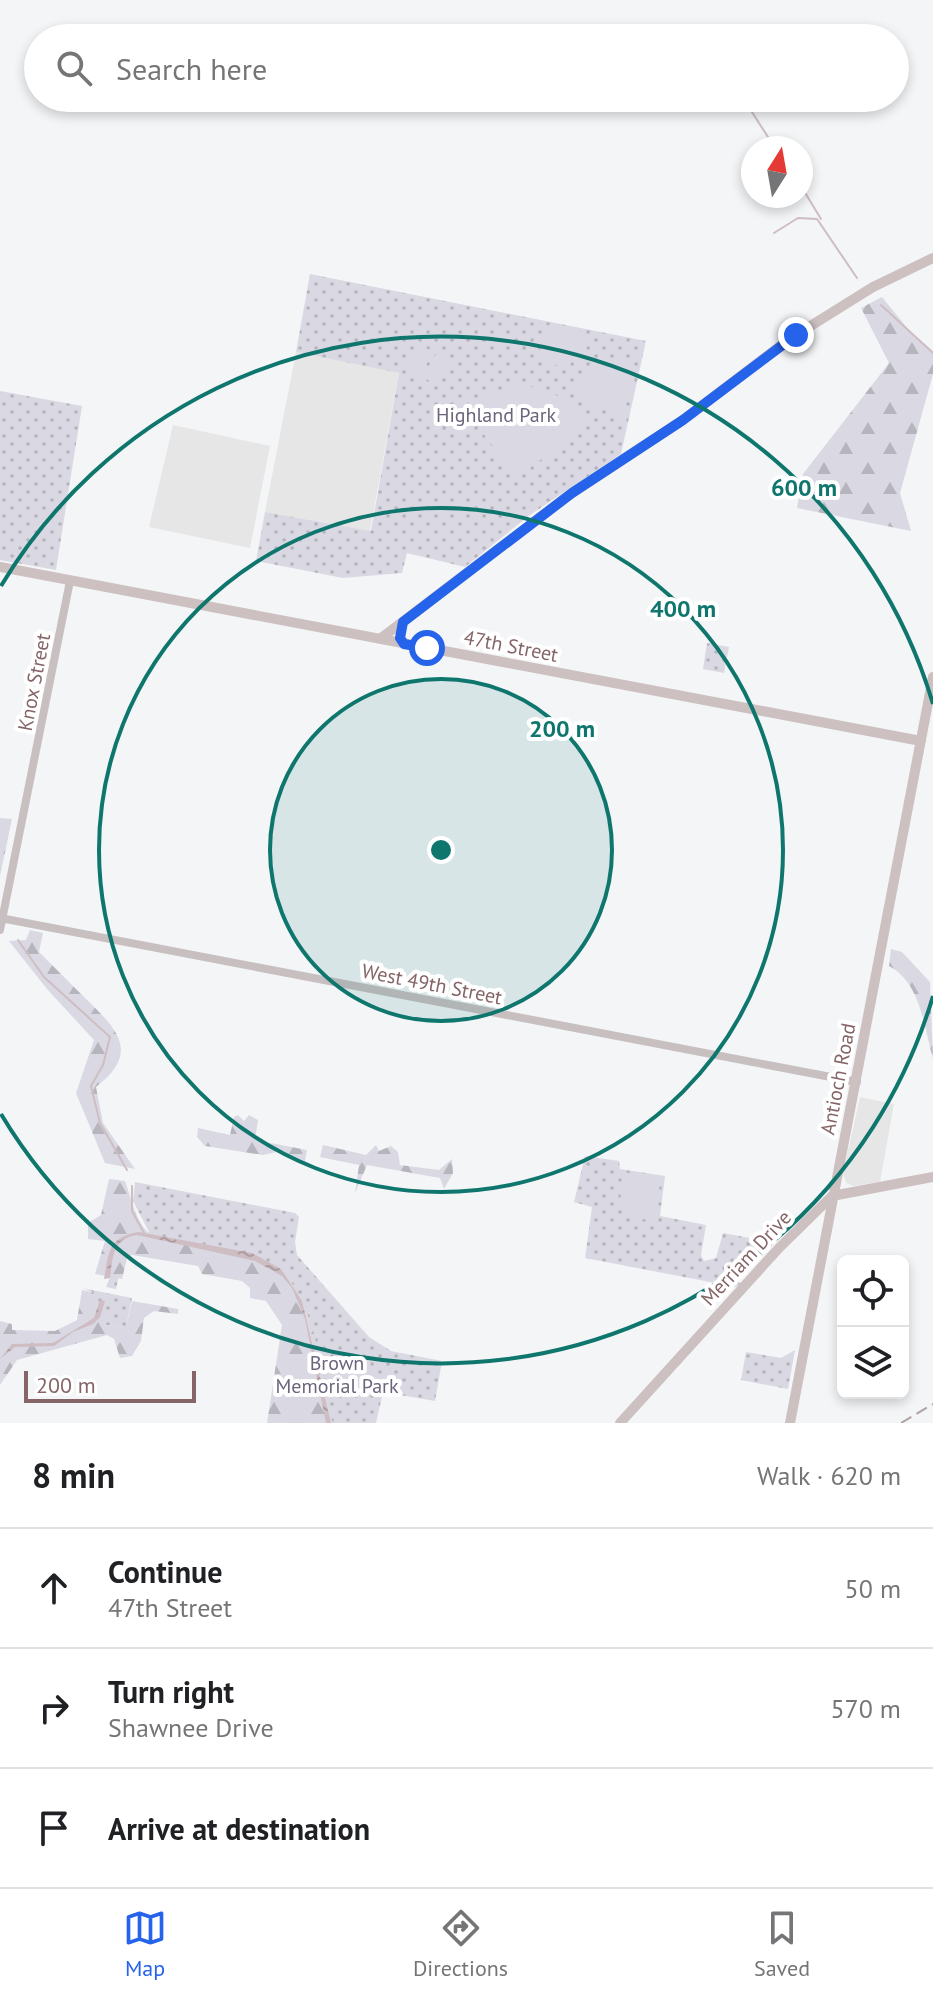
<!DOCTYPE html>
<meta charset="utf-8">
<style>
body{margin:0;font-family:"PT Sans",sans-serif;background:#f2f2f2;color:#202124}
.controls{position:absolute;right:24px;bottom:24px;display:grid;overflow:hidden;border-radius:12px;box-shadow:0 4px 12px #0003}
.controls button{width:72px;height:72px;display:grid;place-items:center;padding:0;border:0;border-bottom:2px solid #e0e0e0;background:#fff;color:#202124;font:40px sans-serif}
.compass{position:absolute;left:741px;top:136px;width:72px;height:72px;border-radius:50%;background:#fff;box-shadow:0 4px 12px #0003;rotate:11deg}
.scale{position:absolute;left:24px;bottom:20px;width:172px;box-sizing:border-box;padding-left:8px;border:4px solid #856567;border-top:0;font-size:22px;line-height:28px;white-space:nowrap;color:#856567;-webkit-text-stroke:6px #fff;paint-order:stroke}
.stop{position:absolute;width:24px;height:24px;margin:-18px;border:6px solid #2563eb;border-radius:50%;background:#fff}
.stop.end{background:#2563eb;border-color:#fff;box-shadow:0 2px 8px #0008}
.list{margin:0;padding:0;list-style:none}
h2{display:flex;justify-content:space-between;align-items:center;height:104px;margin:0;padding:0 32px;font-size:34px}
h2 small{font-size:26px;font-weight:400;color:#757577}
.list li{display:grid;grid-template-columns:52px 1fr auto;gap:24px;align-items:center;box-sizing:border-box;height:120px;padding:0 32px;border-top:2px solid #e0e0e0}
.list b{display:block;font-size:30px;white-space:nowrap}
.list p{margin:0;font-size:26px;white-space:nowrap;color:#757577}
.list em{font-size:26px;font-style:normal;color:#757577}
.icon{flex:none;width:44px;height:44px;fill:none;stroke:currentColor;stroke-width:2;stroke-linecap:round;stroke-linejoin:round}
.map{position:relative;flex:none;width:933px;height:1423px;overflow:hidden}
.search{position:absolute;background:#fff;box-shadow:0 4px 12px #0003;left:24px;right:24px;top:24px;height:88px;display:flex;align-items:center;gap:20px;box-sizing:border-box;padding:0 28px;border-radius:44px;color:#757577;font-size:30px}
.sheet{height:464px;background:#fff}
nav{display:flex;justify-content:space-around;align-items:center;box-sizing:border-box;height:112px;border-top:2px solid #e0e0e0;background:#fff;font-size:22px;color:#757577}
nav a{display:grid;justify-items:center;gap:4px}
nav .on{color:#2563eb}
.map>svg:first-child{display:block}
</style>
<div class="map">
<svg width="933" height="1423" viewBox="0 0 933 1423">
<defs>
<pattern id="green-dots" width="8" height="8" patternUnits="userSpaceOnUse" patternTransform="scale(2)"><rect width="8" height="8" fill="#dad9e3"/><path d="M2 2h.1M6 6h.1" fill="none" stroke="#b6b4bc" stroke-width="1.8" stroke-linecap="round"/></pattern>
<pattern id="forest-firs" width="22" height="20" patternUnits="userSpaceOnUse" patternTransform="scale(2)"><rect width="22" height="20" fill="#dad9e3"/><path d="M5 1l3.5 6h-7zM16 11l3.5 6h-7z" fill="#b6b4bc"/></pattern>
<pattern id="water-ripples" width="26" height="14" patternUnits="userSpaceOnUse" patternTransform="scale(2)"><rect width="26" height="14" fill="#cebdc2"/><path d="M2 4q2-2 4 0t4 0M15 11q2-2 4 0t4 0" fill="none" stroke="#ad9da1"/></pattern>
</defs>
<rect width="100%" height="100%" fill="#f3f5f7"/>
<path fill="#e7e6e7" d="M 296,352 L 399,372 L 370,531 L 265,512 Z
M 173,425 L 270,446 L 250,548 L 149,527 Z
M 860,1097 L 894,1104 L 880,1182 L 853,1186 L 846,1183 L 843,1173 Z"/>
<path fill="url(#green-dots)" d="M 310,274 L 646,341 L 621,454 L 530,515 L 465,567 L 407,553 L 402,573 L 343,578 L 256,561 L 265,512 L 371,531 L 399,373 L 296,352 Z
M 0,391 L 82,406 L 56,570 L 0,560 Z
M 707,643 L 729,647 L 724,673 L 703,669 Z
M 585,1156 L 619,1161 L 620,1169 L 665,1176 L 660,1216 L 706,1225 L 701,1255 L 704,1261 L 716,1258 L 723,1233 L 766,1241 L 772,1246 L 738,1279 L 740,1284 L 736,1287 L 585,1258 L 592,1207 L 574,1202 Z
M 135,1182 L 295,1213 L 299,1217 L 295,1242 L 297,1255 L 369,1337 L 391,1351 L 442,1361 L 435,1401 L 383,1392 L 376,1423 L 267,1423 L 304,1338 L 279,1268 L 139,1248 L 122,1260 L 116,1289 L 106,1287 C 117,1259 126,1251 149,1232 L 133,1201 Z
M 82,1288 L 132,1298 L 126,1327 L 103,1325 L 93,1292 Z
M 795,1350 L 788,1389 L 741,1380 L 746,1352 L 781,1358 Z"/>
<path fill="url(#forest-firs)" d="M 882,297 L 908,329 L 933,351 L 933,374 L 900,493 L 911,531 L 797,508 L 803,474 L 889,363 L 861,308 Z
M 0,818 L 12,819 L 0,876 Z
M 30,930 L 43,933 L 39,952 C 54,967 69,982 84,997 C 116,1028 142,1052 96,1087 L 103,1123 L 135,1169 L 105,1163 L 76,1093 L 94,1040 L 47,989 L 9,941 L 26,940 Z
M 891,949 L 902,952 L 930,982 L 933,1059 C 924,1027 921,983 889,966 Z
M 238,1115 L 244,1121 L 249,1115 L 258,1120 L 255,1140 L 307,1150 L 305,1161 L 281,1151 L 263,1155 L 205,1146 L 197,1137 L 198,1128 L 230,1135 L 234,1117 Z
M 323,1145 L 366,1155 L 376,1145 L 379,1151 L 391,1146 L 398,1152 L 400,1165 L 439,1170 L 452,1159 L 453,1173 L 444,1189 L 440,1178 L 367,1165 L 355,1193 L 359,1165 L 320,1157 Z
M 109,1179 L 125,1181 C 131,1197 135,1220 148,1232 C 175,1254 244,1241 278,1268 C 315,1296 323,1380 333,1423 L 267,1423 L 282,1325 L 266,1301 L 250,1298 L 250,1288 L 242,1281 L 202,1274 L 198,1266 L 132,1255 L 127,1258 L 122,1279 L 95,1274 L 105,1241 L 88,1239 L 88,1223 L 101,1215 Z
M 82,1290 L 93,1292 L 97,1302 L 106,1304 L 104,1325 L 126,1327 L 132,1301 L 178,1309 L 178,1314 L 154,1311 L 144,1318 L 141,1341 L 132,1356 L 120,1358 L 114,1339 L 107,1335 L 17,1360 L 0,1385 L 0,1321 L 12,1324 L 12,1330 L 55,1331 L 77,1320 Z"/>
<path fill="#dad9e3" d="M 548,325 L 582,332 L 587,348 L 567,367 L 539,362 L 542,336 Z
M 419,344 L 433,352 L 420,376 L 405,368 Z
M 436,354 L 450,362 L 437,385 L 422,377 Z
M 603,359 L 635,365 L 624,413 L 620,415 L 574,400 L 577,381 Z
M 511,386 C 544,383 569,400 592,422 L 519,476 L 514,475 L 462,405 Z
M 623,1172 L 661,1178 L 653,1222 C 620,1213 617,1204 623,1172 Z"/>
<path fill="url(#water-ripples)" d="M 139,1232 L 252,1253 L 281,1269 L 302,1301 L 331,1423 L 326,1423 L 305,1319 L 292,1288 L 282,1276 L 255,1261 L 137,1235 C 112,1239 113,1257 110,1278 L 104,1279 C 109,1252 108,1237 139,1232 Z
M 100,1300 L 105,1301 L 100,1317 L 93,1324 L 73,1332 L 54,1346 L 15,1347 L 0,1359 L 12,1344 L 53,1343 L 94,1318 Z"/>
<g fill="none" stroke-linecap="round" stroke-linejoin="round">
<path stroke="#cebdc2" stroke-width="2" d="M 743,98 L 775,148
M 801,186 L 821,219
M 774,233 L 798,218 L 817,219 L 857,278
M 881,305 L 933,353
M 18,940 L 44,977 L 110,1037 L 103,1065 L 91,1086 L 100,1123 L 127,1170
M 132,1186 L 132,1211 L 144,1233"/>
<path stroke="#c8bfc0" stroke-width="8" d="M 0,918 L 857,1082
M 0,930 L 70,581"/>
<path stroke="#cdc0c1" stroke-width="10" d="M 0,567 L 921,741
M 380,639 L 572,493 L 683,420 L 788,340 L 873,287 L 933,258
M 620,1423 L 779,1248 L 832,1196 L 933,1177
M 790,1423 L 933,677"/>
<path stroke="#afa2a3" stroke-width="2" stroke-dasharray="12 6" stroke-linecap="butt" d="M 901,1423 L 933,1404"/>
</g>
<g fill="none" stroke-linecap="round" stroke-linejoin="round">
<path stroke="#2563eb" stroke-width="10" d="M 427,648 L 404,644 L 400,638 L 403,622 L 572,493 L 683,420 L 796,335"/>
</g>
<circle cx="441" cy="850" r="171" fill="#0f766e" fill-opacity=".12"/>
<g fill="none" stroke="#0f766e" stroke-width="4">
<circle cx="441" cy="850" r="171"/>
<circle cx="441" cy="850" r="342"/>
<path d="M933 996A513 513 0 0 1 1 1114M1 586A513 513 0 0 1 933 704"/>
</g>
<g text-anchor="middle" stroke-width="8" stroke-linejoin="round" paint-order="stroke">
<g font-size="20" fill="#6b647c" stroke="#fff">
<text x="496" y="422">Highland Park</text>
<text x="337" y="1370">Brown<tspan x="337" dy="23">Memorial Park</tspan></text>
</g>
<g font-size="20" fill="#856567" stroke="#fff">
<text transform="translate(511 646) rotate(11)" y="7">47th Street</text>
<text transform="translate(34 682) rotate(-79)" y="7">Knox Street</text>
<text transform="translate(432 984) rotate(11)" y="7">West 49th Street</text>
<text transform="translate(838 1079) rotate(-79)" y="7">Antioch Road</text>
<text transform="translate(746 1258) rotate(-47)" y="7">Merriam Drive</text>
</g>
</g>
<circle cx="441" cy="850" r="12" fill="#0f766e" stroke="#fff" stroke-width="4"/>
<g font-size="24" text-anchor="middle" font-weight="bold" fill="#0f766e" stroke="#fff" stroke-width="8" stroke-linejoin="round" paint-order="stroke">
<text x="804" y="496">600 m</text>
<text x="683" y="617">400 m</text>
<text x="562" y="737">200 m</text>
</g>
</svg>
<div class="controls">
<button><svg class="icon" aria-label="locate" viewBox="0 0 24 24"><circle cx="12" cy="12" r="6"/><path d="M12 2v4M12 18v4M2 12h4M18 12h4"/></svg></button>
<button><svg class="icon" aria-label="layers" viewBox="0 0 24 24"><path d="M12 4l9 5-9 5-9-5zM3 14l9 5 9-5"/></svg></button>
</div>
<svg class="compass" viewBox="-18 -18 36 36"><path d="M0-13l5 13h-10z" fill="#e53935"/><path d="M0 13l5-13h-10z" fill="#757577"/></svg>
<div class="scale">200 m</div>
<div class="stop" style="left:427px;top:648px"></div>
<div class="stop end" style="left:796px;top:335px"></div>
<div class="search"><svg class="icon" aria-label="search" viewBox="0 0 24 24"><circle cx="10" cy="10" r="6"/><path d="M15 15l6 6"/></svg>Search here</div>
</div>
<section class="sheet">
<h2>8 min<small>Walk · 620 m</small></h2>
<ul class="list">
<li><svg class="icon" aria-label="ahead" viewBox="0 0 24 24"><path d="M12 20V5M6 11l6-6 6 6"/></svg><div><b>Continue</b><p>47th Street</p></div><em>50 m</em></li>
<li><svg class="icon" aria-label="right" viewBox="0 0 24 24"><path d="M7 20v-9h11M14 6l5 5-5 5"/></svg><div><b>Turn right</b><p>Shawnee Drive</p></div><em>570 m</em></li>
<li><svg class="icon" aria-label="arrive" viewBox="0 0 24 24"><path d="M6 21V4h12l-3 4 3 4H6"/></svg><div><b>Arrive at destination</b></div></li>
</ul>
</section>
<nav>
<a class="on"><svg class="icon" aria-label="map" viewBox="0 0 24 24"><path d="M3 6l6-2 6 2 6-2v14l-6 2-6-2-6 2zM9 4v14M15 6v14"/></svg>Map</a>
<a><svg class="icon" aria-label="directions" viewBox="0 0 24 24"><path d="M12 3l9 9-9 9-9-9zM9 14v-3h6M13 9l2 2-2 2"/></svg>Directions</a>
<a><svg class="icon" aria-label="saved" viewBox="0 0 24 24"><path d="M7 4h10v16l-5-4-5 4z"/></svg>Saved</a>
</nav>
